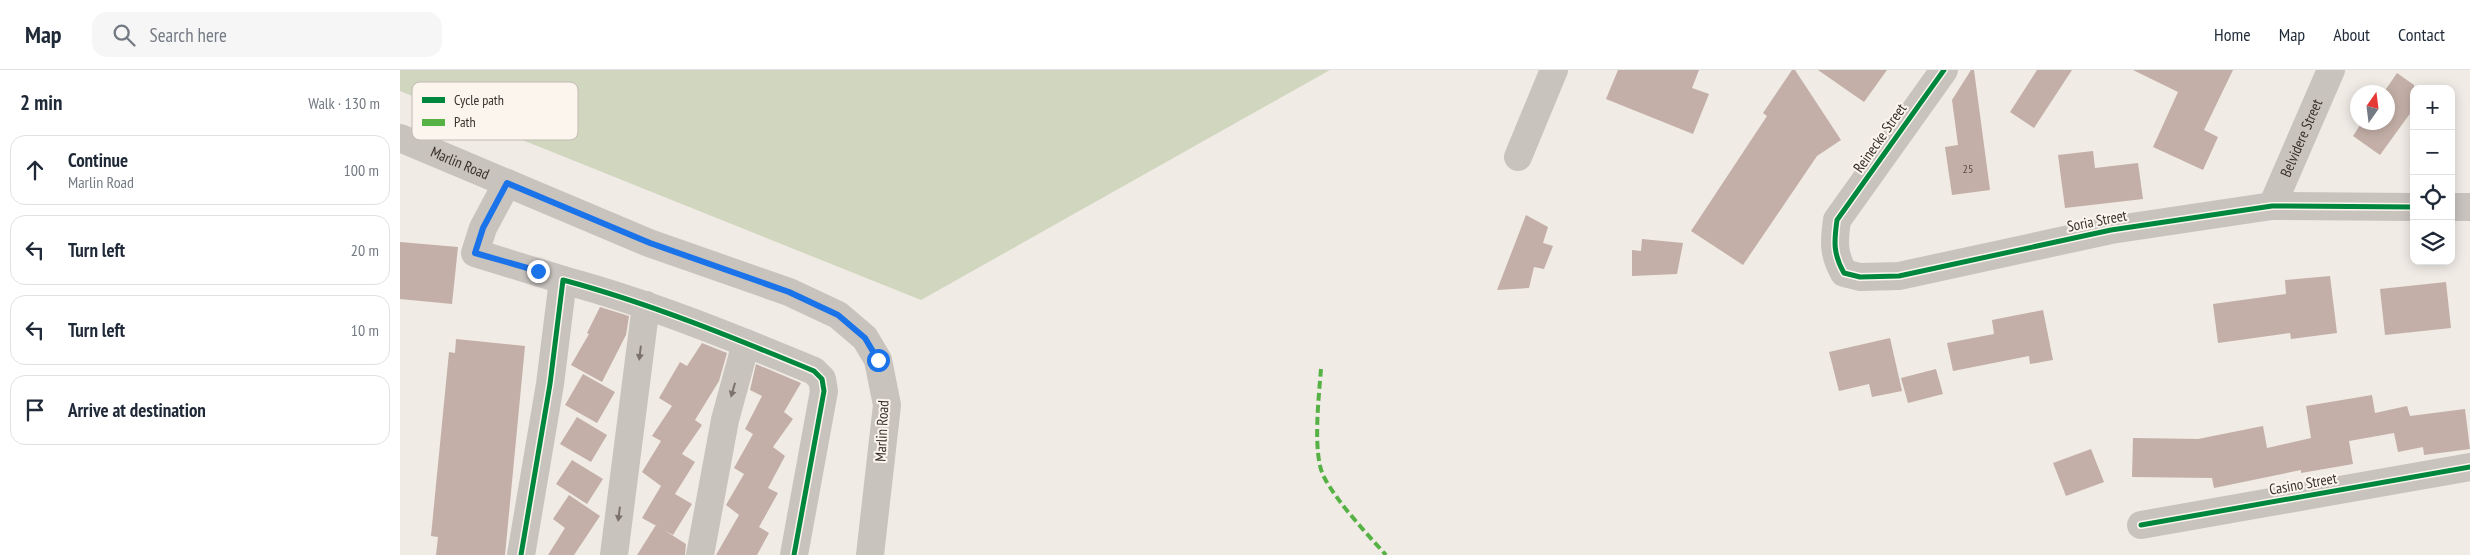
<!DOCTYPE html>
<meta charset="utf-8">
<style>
body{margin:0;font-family:"PT Sans Narrow",sans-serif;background:#f6f6f7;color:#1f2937}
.controls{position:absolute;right:15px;top:15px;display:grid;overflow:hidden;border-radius:10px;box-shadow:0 2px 12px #0003}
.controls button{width:45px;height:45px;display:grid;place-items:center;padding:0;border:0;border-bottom:1px solid #e0e1e3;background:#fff;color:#1f2937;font:25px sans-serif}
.compass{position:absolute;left:1950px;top:15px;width:45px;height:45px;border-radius:50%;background:#fff;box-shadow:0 2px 12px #0003;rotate:14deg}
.stop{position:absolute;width:15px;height:15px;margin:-11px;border:4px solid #1a73e8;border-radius:50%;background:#fff}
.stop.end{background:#1a73e8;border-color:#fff;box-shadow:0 1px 5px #0008}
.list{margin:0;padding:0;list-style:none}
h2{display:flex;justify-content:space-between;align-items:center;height:65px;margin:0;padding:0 20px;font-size:21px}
h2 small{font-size:16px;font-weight:400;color:#747a83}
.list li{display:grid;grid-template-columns:32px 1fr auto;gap:15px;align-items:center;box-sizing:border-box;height:70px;margin:0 10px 10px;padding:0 10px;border:1px solid #e0e1e3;border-radius:15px}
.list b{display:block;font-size:19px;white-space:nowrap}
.list p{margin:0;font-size:16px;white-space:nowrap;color:#747a83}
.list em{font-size:16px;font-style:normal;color:#747a83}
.icon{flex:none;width:28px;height:28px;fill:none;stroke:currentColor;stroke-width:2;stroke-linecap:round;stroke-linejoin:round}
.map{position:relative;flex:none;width:2070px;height:485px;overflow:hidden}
header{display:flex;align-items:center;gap:30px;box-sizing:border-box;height:70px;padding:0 25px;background:#fff;border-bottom:1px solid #e0e1e3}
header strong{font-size:24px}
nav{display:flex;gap:28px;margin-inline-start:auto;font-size:18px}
.search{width:350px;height:45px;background:#f6f6f7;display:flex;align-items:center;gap:12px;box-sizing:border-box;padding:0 18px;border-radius:15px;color:#747a83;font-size:19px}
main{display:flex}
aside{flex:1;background:#fff}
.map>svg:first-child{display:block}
</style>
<header>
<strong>Map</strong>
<div class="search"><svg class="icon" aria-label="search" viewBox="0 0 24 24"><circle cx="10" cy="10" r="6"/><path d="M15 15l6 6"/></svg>Search here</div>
<nav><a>Home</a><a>Map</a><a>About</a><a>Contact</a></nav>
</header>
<main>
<aside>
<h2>2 min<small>Walk · 130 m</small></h2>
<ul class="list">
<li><svg class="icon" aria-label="ahead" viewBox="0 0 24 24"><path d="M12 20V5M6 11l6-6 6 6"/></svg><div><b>Continue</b><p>Marlin Road</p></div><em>100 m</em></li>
<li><svg class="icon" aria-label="left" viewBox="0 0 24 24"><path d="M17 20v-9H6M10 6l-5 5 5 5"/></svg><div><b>Turn left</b></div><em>20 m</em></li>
<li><svg class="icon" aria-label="left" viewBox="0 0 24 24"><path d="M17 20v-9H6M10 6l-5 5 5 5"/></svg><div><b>Turn left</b></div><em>10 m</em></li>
<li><svg class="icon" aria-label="arrive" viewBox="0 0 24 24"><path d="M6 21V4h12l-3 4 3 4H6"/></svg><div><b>Arrive at destination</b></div></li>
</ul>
</aside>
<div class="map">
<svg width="2070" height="485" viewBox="0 0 2070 485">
<rect width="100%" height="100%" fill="#f0ebe5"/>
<path fill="#d1d6bf" d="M 0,0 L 930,0 L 521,230 L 0,21 Z"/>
<path fill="#c3afa7" d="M 1218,0 L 1299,0 L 1292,18 L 1309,24 L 1293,64 L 1206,29 Z
M 1392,0 L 1395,0 L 1441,70 L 1417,86 L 1343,195 L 1291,161 L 1367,46 L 1363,43 Z
M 1418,0 L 1487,0 L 1464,32 Z
M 1571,0 L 1574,0 L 1590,120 L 1552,125 L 1545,77 L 1558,75 L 1552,30 Z
M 1637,0 L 1672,0 L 1634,58 L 1610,42 Z
M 1733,0 L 1833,0 L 1804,60 L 1818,67 L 1803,100 L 1753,77 L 1778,22 Z
M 1997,3 L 2014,15 L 2014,38 L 1980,85 L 1953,66 L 1962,52 L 1988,52 L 1988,22 L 1984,22 Z
M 1693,81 L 1695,98 L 1738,93 L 1743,129 L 1665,138 L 1658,85 Z
M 1126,145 L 1148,157 L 1143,173 L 1153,176 L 1144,199 L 1134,197 L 1129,218 L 1097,220 Z
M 1242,169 L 1283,173 L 1277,204 L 1232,206 L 1232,180 L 1241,181 Z
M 0,172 L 58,177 L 52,234 L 0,229 Z
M 1930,206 L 1937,263 L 1891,269 L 1890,263 L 1818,273 L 1813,234 L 1886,224 L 1885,210 Z
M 2046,212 L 2051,258 L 1985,265 L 1980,219 Z
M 200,237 L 229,246 L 226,265 L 202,312 L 171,295 L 189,264 L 187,263 Z
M 1643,240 L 1653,290 L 1630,294 L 1629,286 L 1553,301 L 1547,273 L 1594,264 L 1592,250 Z
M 1490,268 L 1502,321 L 1472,327 L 1469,314 L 1439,321 L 1429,282 Z
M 56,269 L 125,276 L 105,485 L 36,485 L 38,467 L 31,466 L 49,282 L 55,283 Z
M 302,273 L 327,283 L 319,311 L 295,350 L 302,355 L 282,384 L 295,392 L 275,424 L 292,434 L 273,465 L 242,448 L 261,416 L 242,402 L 261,371 L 252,366 L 272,336 L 259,328 L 280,292 L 287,296 Z
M 356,294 L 401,313 L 384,342 L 393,349 L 373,377 L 385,386 L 368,418 L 378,423 L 359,457 L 369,463 L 357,485 L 316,485 L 339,445 L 326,435 L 344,404 L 334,398 L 353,364 L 345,359 L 362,326 L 350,320 Z
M 1536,299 L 1543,324 L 1508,333 L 1501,308 Z
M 183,304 L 215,322 L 197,353 L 165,335 Z
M 1972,325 L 1975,343 L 2007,336 L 2010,346 L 2065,339 L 2070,379 L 2024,385 L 2023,377 L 1998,382 L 1994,363 L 1949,371 L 1953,394 L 1901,403 L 1901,400 L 1814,418 L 1812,408 L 1732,407 L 1733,368 L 1798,369 L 1863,356 L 1867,378 L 1911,368 L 1906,336 Z
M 177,347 L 207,365 L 191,392 L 160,374 Z
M 1691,379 L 1704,412 L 1666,426 L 1653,393 Z
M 172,390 L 203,409 L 187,434 L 156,414 Z
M 169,425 L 200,446 L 174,485 L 148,485 L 165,458 L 153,449 Z
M 256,455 L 286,474 L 285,485 L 237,485 Z"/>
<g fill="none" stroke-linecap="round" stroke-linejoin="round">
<g stroke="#c9c3be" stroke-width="28">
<path d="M 1544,0 L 1437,150 C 1434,171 1433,184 1444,203 L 1460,207 L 1499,206 L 1711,160 L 1872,136 L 2014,137"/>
<path id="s1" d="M 0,68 L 249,173 L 389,222 L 438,245 L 465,268 L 478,290 L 487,335 L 470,485"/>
<path d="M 1118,87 L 1154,0"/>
<path d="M 107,113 L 83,158 L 75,183 L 163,210"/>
<path id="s2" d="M 1872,136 L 1931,0"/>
<path d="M 2051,137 L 2070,137"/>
<path d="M 1741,455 L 2070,397"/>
<path d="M 121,485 L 150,314 L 163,210 C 249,233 332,267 414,301 L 422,309 L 424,321 L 394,485"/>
<path d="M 214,485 L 246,235"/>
<path d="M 300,485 L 325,350 L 346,273"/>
</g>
<path stroke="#57b246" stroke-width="4" stroke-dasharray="8 4" stroke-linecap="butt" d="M 921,299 C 919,325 912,385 924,407 C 937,432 967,464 986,485"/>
<g stroke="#fbf5ee" stroke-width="8">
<path id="cycleway" d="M 1544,0 L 1437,150 C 1434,171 1433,184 1444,203 L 1460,207 L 1499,206 L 1711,160 L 1872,136 L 2014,137
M 1741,455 L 2070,397
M 121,485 L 150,314 L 163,210 C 249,233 332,267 414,301 L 422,309 L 424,321 L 394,485"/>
</g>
<use href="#cycleway" stroke="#00873e" stroke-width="5"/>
</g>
<defs><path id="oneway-solid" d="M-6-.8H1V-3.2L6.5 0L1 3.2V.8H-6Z" transform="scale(1.25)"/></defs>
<g fill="#7b726d">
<use href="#oneway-solid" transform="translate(240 283) rotate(97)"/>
<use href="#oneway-solid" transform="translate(333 320) rotate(106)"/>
<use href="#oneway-solid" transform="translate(219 444) rotate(97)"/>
</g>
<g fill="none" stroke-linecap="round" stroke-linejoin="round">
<path stroke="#1a73e8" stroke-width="6" d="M 138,201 L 75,183 L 83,158 L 107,113 L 250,173 L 389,222 L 438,245 L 465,268 L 478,290"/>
</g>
<g text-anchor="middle" stroke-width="4" stroke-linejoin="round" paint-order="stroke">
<g font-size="12" fill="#5d504a">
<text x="1568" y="103">25</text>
</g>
<g font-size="15" fill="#3b302b" stroke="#fbf5ee">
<text transform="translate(1480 68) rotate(-55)" y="5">Reinecke Street</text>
<text dy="5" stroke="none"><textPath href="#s2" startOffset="74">Belvidere Street</textPath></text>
<text dy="5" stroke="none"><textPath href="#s1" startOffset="65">Marlin Road</textPath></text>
<text transform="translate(1697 151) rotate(-11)" y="5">Soria Street</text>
<text transform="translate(482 361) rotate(-87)" y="5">Marlin Road</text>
<text transform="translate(1903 414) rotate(-10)" y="5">Casino Street</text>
</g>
</g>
<rect x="12" y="12" width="166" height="58" rx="8" fill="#fbf5ee" stroke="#c1bab4" stroke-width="1"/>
<rect x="22" y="27" width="23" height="6" fill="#00873e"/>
<rect x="22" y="49" width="23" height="7" fill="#57b246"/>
<g font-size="14" fill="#3b302b">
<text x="54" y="35">Cycle path</text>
<text x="54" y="57">Path</text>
</g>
</svg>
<div class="controls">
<button>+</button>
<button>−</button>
<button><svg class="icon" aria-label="locate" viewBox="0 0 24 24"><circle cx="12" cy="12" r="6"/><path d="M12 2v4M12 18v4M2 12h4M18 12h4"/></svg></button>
<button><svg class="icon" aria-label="layers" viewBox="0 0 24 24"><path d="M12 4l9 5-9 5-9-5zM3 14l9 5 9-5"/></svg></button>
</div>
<svg class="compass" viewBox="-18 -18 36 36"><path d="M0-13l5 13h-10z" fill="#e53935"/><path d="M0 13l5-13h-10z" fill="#747a83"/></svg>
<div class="stop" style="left:478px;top:290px"></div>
<div class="stop end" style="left:138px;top:201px"></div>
</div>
</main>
